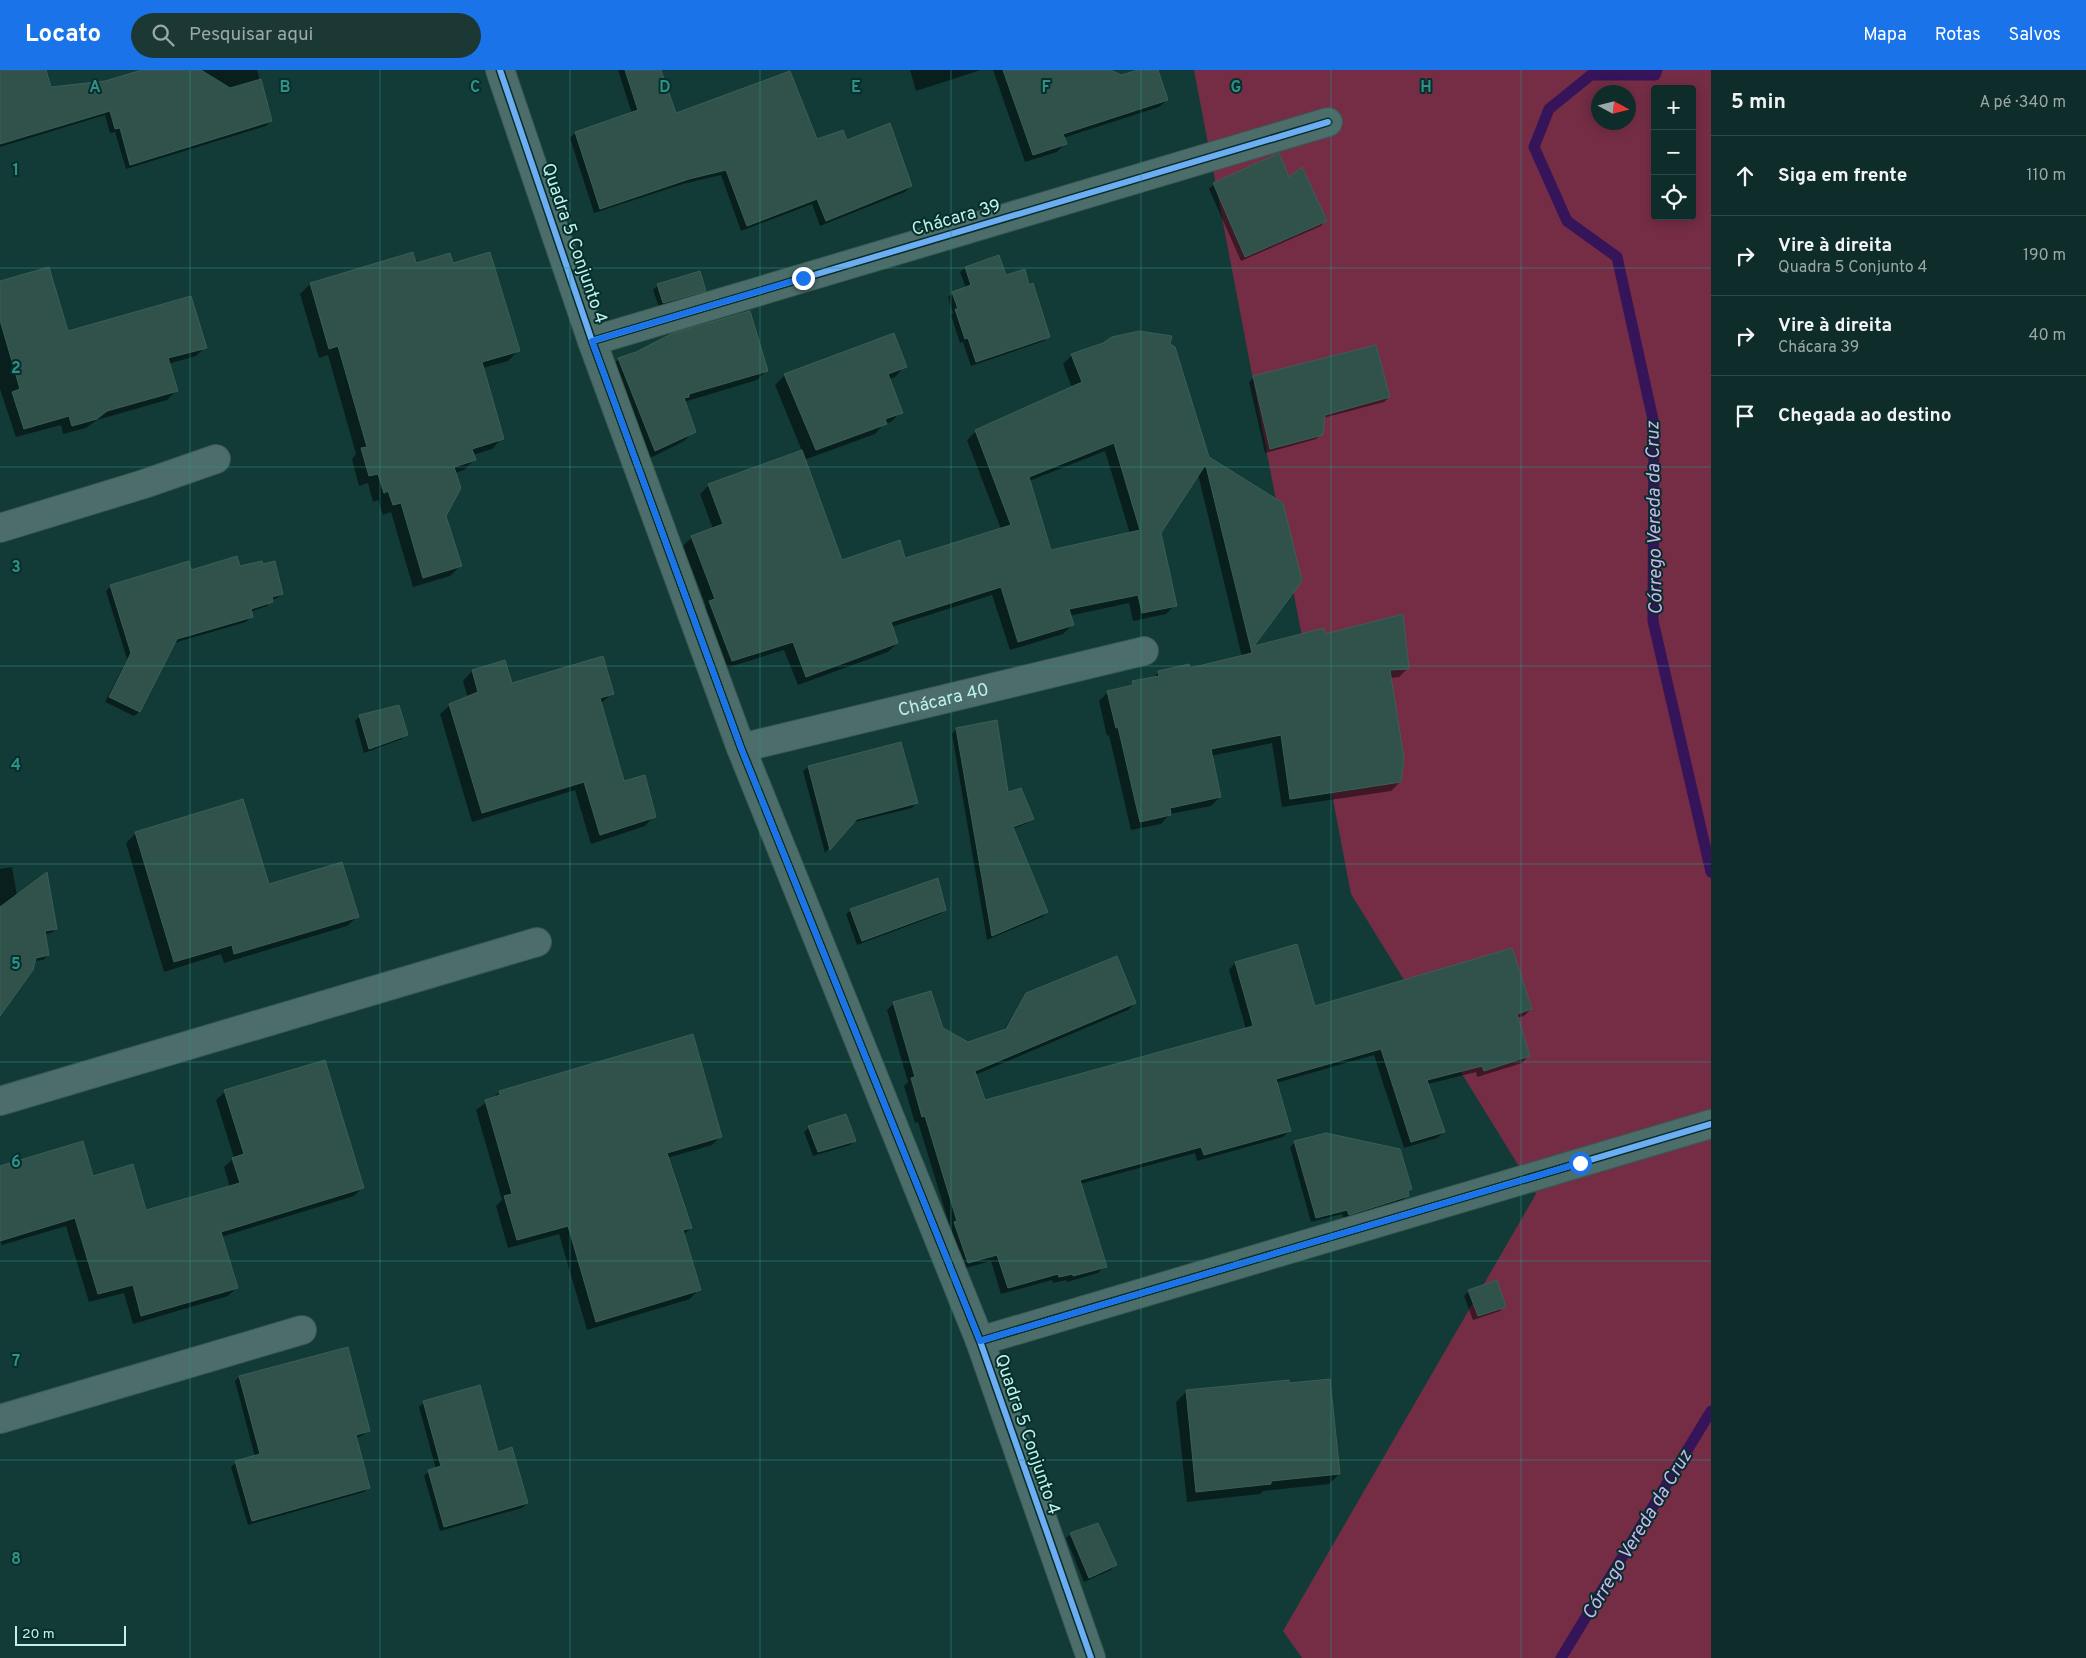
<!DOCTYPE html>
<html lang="pt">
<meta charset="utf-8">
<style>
body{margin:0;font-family:Overpass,sans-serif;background:#1c3835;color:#f1f3f6}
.controls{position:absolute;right:15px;top:15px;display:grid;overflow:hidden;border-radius:5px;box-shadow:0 2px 12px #0003}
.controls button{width:45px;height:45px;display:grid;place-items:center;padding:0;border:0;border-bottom:1px solid #2e4846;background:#0e2c29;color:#f1f3f6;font:25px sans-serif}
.compass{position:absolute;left:1591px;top:15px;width:45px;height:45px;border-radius:50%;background:#0e2c29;box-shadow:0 2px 12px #0003;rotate:97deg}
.scale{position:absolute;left:15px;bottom:12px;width:111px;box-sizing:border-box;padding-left:5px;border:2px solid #bef3eb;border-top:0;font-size:14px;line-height:18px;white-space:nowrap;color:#bef3eb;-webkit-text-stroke:4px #062e2a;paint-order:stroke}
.stop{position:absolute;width:15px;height:15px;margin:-11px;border:4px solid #1a73e8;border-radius:50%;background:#fff}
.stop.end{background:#1a73e8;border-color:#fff;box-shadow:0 1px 5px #0008}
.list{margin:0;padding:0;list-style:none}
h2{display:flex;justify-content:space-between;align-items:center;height:65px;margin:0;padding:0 20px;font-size:21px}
h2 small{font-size:16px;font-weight:400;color:#9ba7a8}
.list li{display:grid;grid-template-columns:32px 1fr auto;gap:15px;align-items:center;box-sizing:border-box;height:80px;padding:0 20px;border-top:1px solid #2e4846}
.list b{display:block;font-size:19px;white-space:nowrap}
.list p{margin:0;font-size:16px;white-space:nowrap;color:#9ba7a8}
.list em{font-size:16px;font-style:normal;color:#9ba7a8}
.icon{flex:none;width:28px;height:28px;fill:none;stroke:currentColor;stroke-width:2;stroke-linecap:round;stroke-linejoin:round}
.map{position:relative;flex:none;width:1711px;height:1588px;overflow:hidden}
header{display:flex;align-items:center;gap:30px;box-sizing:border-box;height:70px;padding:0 25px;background:#1a73e8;color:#fff}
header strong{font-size:24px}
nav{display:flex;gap:28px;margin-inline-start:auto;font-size:18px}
.search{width:350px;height:45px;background:#1c3835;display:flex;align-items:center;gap:12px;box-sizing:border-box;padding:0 18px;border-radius:28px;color:#9ba7a8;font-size:19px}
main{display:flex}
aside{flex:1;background:#0e2c29}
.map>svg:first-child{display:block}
</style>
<header>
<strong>Locato</strong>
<div class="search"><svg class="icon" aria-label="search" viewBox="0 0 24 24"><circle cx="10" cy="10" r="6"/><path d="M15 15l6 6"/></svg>Pesquisar aqui</div>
<nav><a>Mapa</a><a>Rotas</a><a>Salvos</a></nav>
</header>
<main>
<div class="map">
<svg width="1711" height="1588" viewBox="0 0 1711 1588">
<rect width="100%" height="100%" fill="#123b37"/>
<path fill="#742d45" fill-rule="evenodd" d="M 1194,0 L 1711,0 L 1711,1588 L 1302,1588 L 1283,1561 L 1536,1124 L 1351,824 ZM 1655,19 L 1692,19 L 1692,146 L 1655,146 ZM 1598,22 L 1628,22 L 1628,52 L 1598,52 Z"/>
<path fill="#0007" fill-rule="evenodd" d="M 0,0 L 44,0 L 50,19 L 105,12 L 146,0 L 257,0 L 271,51 L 266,56 L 126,99 L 115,62 L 110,63 L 105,45 L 0,77 Z
M 618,0 L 659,0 L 675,44 L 816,71 L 846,71 L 911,116 L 905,122 L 820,156 L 812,134 L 741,161 L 721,105 L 683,114 L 594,143 L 570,68 L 575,63 L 632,44 Z
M 910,0 L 981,0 L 916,21 Z
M 993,0 L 1103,0 L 1106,10 L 1143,0 L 1157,0 L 1167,30 L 1159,37 L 1063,68 L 1065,74 L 1057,82 L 1025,92 Z
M 1214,114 L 1325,151 L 1321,156 L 1241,191 L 1209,119 Z
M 998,187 L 1005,207 L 1029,217 L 1048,266 L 1044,271 L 971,296 L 963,272 L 960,273 L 951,245 L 953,243 L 948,227 L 953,223 L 966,218 L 960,202 L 965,198 Z
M 416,195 L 452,195 L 518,281 L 508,291 L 483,298 L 502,368 L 492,379 L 473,385 L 474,390 L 464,400 L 455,403 L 445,446 L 460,496 L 450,506 L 413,517 L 391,442 L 383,445 L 378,430 L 373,432 L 368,413 L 359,416 L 352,389 L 356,384 L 328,285 L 319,288 L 300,224 L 310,214 Z
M 0,212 L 67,263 L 205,277 L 196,286 L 168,294 L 176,321 L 167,330 L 97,350 L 86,358 L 63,364 L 61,355 L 16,367 L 0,319 Z
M 658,215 L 705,220 L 700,225 L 659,237 L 653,220 Z
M 1168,275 L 1208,388 L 1251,578 L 1324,565 L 1408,598 L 1399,607 L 1390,608 L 1400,712 L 1391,721 L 1282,737 L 1272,673 L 1211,686 L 1220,727 L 1211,736 L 1170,744 L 1161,754 L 1131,760 L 1109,665 L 1107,666 L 1099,631 L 1108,622 L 1128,618 L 1133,613 L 1153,608 L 1159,602 L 1189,600 L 1242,587 L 1198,404 L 1160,462 L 1175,535 L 1166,544 L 1133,551 L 1129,533 L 1069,546 L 1072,555 L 1063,564 L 1010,580 L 992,525 L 891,557 L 897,573 L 888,582 L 798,615 L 784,580 L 723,599 L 701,541 L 706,536 L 683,476 L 692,467 L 713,459 L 700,424 L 709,415 L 802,381 L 775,315 L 785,305 L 905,296 L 895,307 L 889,309 L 901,342 L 891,352 L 883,355 L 875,364 L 804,390 L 841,491 L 904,489 L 1001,459 L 967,370 L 976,361 L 1072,318 L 1063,294 L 1072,285 ZM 1105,381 L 1130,464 L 1050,481 L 1029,411 Z
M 637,283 L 767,300 L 757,310 L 684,332 L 694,361 L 684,371 L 644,391 L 609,299 L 619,289 Z
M 1254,307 L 1389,327 L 1384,332 L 1323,348 L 1321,364 L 1316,369 L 1265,383 L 1249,312 Z
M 239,498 L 282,524 L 277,528 L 271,530 L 267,536 L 250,542 L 251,547 L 246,552 L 174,573 L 139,642 L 134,646 L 105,632 L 127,589 L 106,521 L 111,516 L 190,502 Z
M 472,601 L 512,614 L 613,623 L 600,634 L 624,713 L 654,746 L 645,756 L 591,774 L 575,720 L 472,752 L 440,644 L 450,635 L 468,628 L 463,611 Z
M 360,646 L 406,664 L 402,669 L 364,683 L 355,651 Z
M 956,659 L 1007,724 L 1032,748 L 1027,753 L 1013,759 L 1047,842 L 1042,847 L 987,870 L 952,664 Z
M 808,697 L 916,733 L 912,738 L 851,753 L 825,783 L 803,701 Z
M 136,763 L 268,816 L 358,846 L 347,856 L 224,893 L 221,884 L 164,902 L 126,773 Z
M 12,797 L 17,826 L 56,859 L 51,863 L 44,864 L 48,885 L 43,890 L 34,891 L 0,931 L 0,799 Z
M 851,840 L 945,840 L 940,844 L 857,875 L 846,844 Z
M 1235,893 L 1314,938 L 1531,939 L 1524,946 L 1517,948 L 1528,986 L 1522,993 L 1477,1007 L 1476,1002 L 1428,1014 L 1444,1062 L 1437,1068 L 1404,1078 L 1374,985 L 1276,1013 L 1289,1061 L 1283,1067 L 1197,1091 L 1195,1083 L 1080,1114 L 1105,1196 L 1098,1203 L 1067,1212 L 1066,1210 L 1053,1213 L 1052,1210 L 1001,1224 L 991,1191 L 962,1199 L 948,1160 L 950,1157 L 918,1052 L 915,1053 L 904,1016 L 908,1012 L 887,940 L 894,933 L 967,974 L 1003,961 L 1021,930 L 1002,964 L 1004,965 L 1027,924 L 1135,933 L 1128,940 L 975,1005 L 984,1032 L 1246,959 L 1229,900 Z
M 225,1022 L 363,1117 L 354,1126 L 221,1167 L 236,1218 L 228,1226 L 133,1254 L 124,1223 L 89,1232 L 66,1156 L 2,1175 L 0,1169 L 0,1098 L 92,1108 L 145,1142 L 230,1118 L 224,1097 L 234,1088 L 216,1030 Z
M 500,1022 L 721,1066 L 712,1075 L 667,1088 L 691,1158 L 683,1165 L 699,1219 L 690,1229 L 587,1260 L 559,1164 L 508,1178 L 496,1136 L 502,1130 L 476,1040 Z
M 809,1057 L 854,1071 L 850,1075 L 813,1086 L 804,1062 Z
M 1295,1072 L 1411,1119 L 1407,1122 L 1408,1125 L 1403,1130 L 1344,1149 L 1342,1144 L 1311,1152 L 1290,1077 Z
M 1469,1221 L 1504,1236 L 1500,1241 L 1473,1250 L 1464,1226 Z
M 239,1307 L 368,1361 L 363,1365 L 356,1368 L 369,1417 L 364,1422 L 248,1455 L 231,1397 L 236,1392 L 255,1387 L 235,1311 Z
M 1288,1314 L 1339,1404 L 1329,1414 L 1263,1421 L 1260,1424 L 1187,1432 L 1176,1332 L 1186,1322 Z
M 424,1332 L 497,1383 L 527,1433 L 522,1438 L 440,1461 L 424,1406 L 429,1401 L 436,1399 L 419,1337 Z
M 1071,1464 L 1116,1495 L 1111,1500 L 1084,1512 L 1066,1468 Z"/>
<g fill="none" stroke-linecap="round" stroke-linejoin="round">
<path stroke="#36145a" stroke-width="11" d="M 1657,0 L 1655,5 L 1591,5 L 1549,39 L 1534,77 L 1567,151 L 1617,187 L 1654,354 L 1653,551 L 1711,802
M 1561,1588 L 1711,1341"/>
</g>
<path fill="#30524a" stroke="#395f56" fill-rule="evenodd" d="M 0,0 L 46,0 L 51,17 L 105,11 L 142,0 L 201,0 L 230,18 L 261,9 L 272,51 L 130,95 L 120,58 L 115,59 L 110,41 L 0,74 Z
M 625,0 L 661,0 L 676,43 L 790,1 L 817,69 L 843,60 L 847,70 L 890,53 L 912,116 L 826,151 L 817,129 L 747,156 L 726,100 L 689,109 L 600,139 L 575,62 L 638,40 Z
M 1003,0 L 1111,0 L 1121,5 L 1138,0 L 1158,0 L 1168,30 L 1063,64 L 1067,74 L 1033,85 Z
M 1279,83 L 1289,107 L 1302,97 L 1327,151 L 1245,187 L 1213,113 Z
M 413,182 L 416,193 L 450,183 L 453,193 L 490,182 L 520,281 L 482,292 L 504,369 L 472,379 L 476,390 L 454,397 L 461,418 L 446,446 L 462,496 L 423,508 L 401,433 L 393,435 L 388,421 L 384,423 L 378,404 L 369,406 L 361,378 L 367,377 L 338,276 L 329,279 L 310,213 Z
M 999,185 L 1006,205 L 1025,199 L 1029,215 L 1033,213 L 1050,267 L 976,292 L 968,268 L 965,269 L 955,239 L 958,239 L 952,222 L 971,215 L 965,197 Z
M 49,197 L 68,261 L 191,226 L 207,278 L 168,288 L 178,321 L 107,341 L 97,349 L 72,356 L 69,346 L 24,359 L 12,322 L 20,319 L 0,250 L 0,211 Z
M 700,201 L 706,221 L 663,233 L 657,214 Z
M 750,241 L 768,301 L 689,324 L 689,327 L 684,328 L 696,362 L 655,381 L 618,288 L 636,282 L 673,263 Z
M 1139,261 L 1172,266 L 1170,274 L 1175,277 L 1209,387 L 1283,433 L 1302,511 L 1254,576 L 1324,558 L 1325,564 L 1403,544 L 1409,599 L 1390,600 L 1404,688 L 1401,712 L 1290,729 L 1281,665 L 1211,679 L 1221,727 L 1170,738 L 1171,745 L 1140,752 L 1118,657 L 1116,658 L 1107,621 L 1133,615 L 1132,611 L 1159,606 L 1158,601 L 1189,594 L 1190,598 L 1252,583 L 1206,396 L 1204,397 L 1161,463 L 1177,536 L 1142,543 L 1138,525 L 1069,539 L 1074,555 L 1018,572 L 1001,517 L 891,552 L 898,573 L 806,607 L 793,572 L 732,591 L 709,531 L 715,529 L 691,466 L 723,454 L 708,414 L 802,380 L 842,490 L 900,470 L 905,488 L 1011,455 L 975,360 L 1082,312 L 1071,284 L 1103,273 L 1112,267 ZM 1114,373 L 1140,460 L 1051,480 L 1029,407 Z
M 894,263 L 907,297 L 888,304 L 903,343 L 885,349 L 887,354 L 816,380 L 784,304 Z
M 1376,275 L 1390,327 L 1325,345 L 1323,365 L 1270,379 L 1253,306 Z
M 237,486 L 240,496 L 262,491 L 263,494 L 275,491 L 283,524 L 272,527 L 273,532 L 251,539 L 253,547 L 177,569 L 140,642 L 109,627 L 131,583 L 110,515 L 189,491 L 191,500 Z
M 603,586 L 614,624 L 600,628 L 624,711 L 645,705 L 656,747 L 600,765 L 584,712 L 482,743 L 449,634 L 478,622 L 472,600 L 505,590 L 512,613 Z
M 399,635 L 408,665 L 369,679 L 359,645 Z
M 997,650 L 1008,722 L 1021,718 L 1034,749 L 1013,757 L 1048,842 L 992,866 L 956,658 Z
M 901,672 L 918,733 L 857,749 L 830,780 L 808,696 Z
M 243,729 L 269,814 L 342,792 L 359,847 L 234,884 L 232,875 L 174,892 L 135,762 Z
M 47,802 L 57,859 L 45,861 L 49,885 L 36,888 L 33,900 L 0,946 L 0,837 Z
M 938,808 L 946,840 L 862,871 L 850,839 Z
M 1297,874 L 1315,936 L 1512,878 L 1532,939 L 1517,944 L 1530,986 L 1484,1001 L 1482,996 L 1427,1010 L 1445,1062 L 1411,1072 L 1381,979 L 1276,1009 L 1291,1061 L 1204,1085 L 1201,1077 L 1080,1110 L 1107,1197 L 1073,1206 L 1073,1204 L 1059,1207 L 1058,1204 L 1008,1218 L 997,1185 L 968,1193 L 954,1152 L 957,1151 L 925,1046 L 922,1047 L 911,1008 L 915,1007 L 893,932 L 931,921 L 943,958 L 968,972 L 1006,959 L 1026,923 L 1117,886 L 1136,933 L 975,1001 L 985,1030 L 1253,956 L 1235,892 Z
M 693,964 L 722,1067 L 667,1083 L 692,1158 L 683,1160 L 701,1220 L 596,1252 L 568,1156 L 517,1170 L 504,1126 L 512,1124 L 485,1030 L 500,1025 L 499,1021 Z
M 325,990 L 364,1118 L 221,1162 L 238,1218 L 141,1246 L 133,1215 L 98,1224 L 75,1148 L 0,1171 L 0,1096 L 83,1071 L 93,1106 L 133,1094 L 146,1140 L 240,1113 L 232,1088 L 244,1084 L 224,1020 Z
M 846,1044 L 856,1071 L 818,1082 L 808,1056 Z
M 1326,1063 L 1400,1079 L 1412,1119 L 1408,1121 L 1409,1126 L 1349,1145 L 1347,1140 L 1316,1148 L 1294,1071 Z
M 1497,1210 L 1506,1237 L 1478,1246 L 1468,1220 Z
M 348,1277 L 370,1361 L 356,1365 L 370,1418 L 252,1451 L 235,1391 L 260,1384 L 239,1306 Z
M 1330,1309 L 1340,1404 L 1271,1411 L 1271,1414 L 1196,1422 L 1186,1320 L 1289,1310 L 1289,1313 Z
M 480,1315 L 498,1382 L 512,1377 L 528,1433 L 444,1457 L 428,1400 L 441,1396 L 423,1331 Z
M 1098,1453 L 1117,1495 L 1089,1508 L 1070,1463 Z"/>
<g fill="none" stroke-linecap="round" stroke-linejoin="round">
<g stroke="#395954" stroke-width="30">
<g id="minor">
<path d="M 500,0 L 592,271 L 741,678 L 980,1271 L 1091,1588"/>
<path d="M 592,271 L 1328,52"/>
<path d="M 0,458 L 144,414 L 216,389"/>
<path id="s1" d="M 741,678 L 1144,581"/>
<path d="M 0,1031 L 537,872"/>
<path d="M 980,1271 L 1711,1054"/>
<path d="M 0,1349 L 302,1260"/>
</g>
</g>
<use href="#minor" stroke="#4c6d69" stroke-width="28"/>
<g stroke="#062e2a" stroke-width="9">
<path id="cycleway" d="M 500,0 L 592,271 L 741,678 L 980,1271 L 1091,1588
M 592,271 L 1328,52
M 980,1271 L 1711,1054"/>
</g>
<use href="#cycleway" stroke="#6dadf4" stroke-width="6"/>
</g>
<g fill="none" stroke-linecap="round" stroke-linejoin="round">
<path stroke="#1a73e8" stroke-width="6" d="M 803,208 L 592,271 L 741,678 L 980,1271 L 1580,1093"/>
</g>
<path fill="none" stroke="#328f87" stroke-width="1" stroke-opacity="0.55" d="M 190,0 L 190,1588M 380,0 L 380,1588M 570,0 L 570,1588M 760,0 L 760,1588M 951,0 L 951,1588M 1141,0 L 1141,1588M 1331,0 L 1331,1588M 1521,0 L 1521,1588M 0,198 L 1711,198M 0,397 L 1711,397M 0,596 L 1711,596M 0,794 L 1711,794M 0,992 L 1711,992M 0,1191 L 1711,1191M 0,1390 L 1711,1390"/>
<g text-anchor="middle" stroke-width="4" stroke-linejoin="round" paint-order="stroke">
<g font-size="18" fill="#bef3eb" stroke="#062e2a">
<text transform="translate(956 147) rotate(-16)" y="6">Chácara 39</text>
<text transform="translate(575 173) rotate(71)" y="6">Quadra 5 Conjunto 4</text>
<text dy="6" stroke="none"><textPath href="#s1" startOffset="208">Chácara 40</textPath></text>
<text transform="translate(1028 1364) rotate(71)" y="6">Quadra 5 Conjunto 4</text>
</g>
<g font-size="19" font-style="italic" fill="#cdb1f1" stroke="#062e2a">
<text transform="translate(1653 448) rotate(-91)" y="7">Córrego Vereda da Cruz</text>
<text transform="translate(1636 1464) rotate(-59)" y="7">Córrego Vereda da Cruz</text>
</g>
</g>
<g font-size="16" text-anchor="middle" font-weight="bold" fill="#328f87" stroke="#062e2a" stroke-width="4" stroke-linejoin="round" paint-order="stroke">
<text x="95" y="22">A</text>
<text x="285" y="22">B</text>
<text x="475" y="22">C</text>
<text x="665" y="22">D</text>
<text x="856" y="22">E</text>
<text x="1046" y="22">F</text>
<text x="1236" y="22">G</text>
<text x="1426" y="22">H</text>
<text x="16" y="105">1</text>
<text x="16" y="303">2</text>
<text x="16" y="502">3</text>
<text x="16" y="700">4</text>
<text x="16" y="899">5</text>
<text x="16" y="1097">6</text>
<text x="16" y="1296">7</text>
<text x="16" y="1494">8</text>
</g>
</svg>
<div class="controls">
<button>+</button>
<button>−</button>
<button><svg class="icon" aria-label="locate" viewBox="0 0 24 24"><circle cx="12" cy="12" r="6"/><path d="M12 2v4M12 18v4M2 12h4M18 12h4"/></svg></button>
</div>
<svg class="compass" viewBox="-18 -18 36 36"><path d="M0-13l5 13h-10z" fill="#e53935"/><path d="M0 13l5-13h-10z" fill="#9ba7a8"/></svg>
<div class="scale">20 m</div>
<div class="stop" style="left:1580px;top:1093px"></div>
<div class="stop end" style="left:803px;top:208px"></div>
</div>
<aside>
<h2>5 min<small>A pé · 340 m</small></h2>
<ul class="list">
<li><svg class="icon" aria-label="ahead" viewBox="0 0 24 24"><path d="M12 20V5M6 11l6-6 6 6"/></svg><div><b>Siga em frente</b></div><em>110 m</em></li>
<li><svg class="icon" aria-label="right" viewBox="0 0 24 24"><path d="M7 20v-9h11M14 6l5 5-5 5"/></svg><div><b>Vire à direita</b><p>Quadra 5 Conjunto 4</p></div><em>190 m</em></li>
<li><svg class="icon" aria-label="right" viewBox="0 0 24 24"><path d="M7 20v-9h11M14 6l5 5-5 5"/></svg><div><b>Vire à direita</b><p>Chácara 39</p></div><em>40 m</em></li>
<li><svg class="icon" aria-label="arrive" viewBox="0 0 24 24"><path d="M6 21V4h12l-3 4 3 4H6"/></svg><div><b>Chegada ao destino</b></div></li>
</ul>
</aside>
</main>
